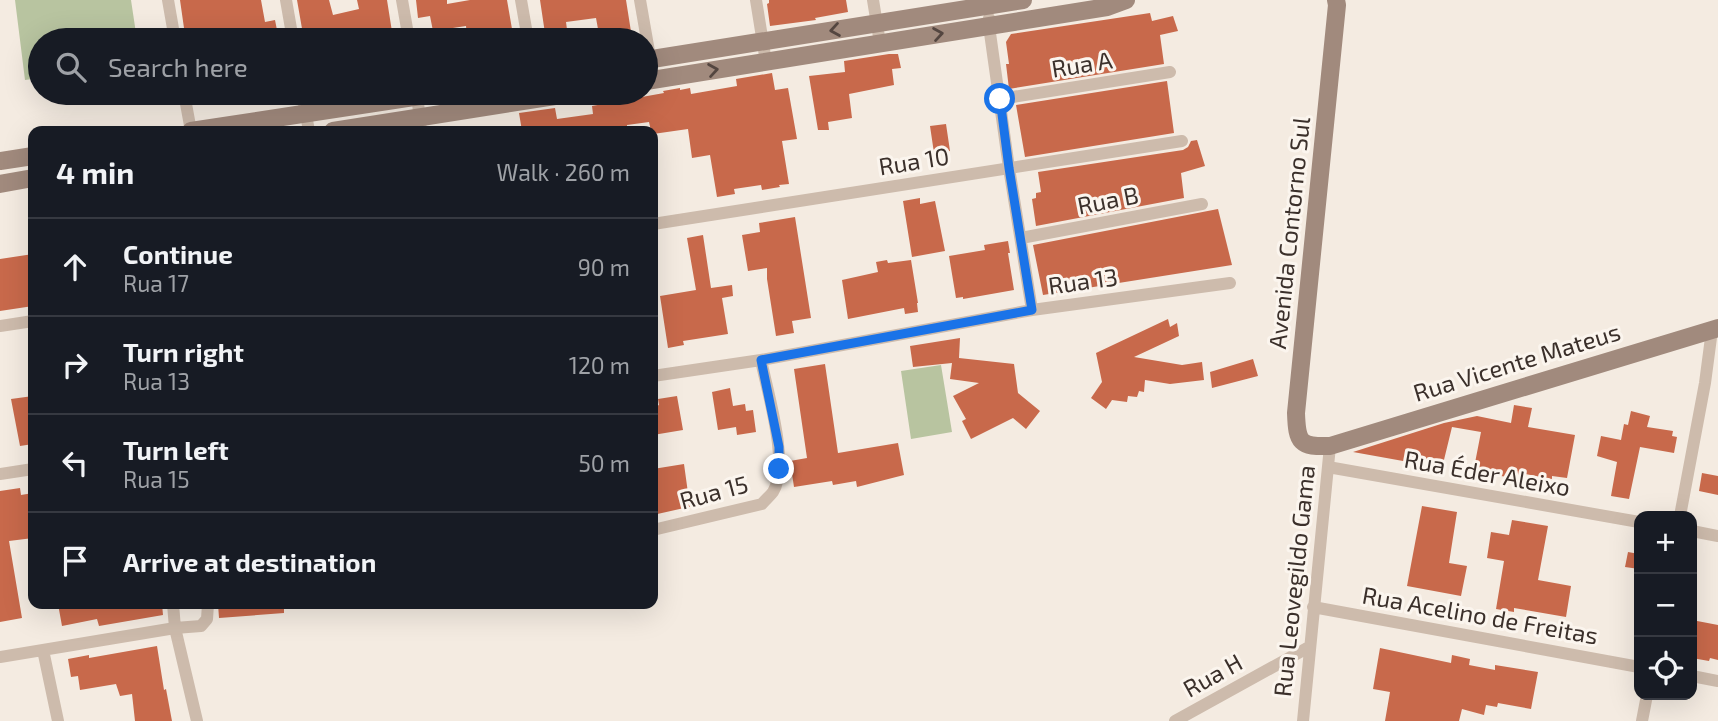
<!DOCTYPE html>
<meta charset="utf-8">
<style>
body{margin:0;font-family:"Exo 2",sans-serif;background:#242831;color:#f1f3f6}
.controls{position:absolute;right:21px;bottom:21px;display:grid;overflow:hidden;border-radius:14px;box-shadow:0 7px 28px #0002}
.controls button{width:63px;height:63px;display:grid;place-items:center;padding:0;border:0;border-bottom:2px solid #363941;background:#171b24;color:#f1f3f6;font:35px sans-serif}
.stop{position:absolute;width:21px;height:21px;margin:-16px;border:5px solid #1a73e8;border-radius:50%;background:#fff}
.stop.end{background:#1a73e8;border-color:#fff;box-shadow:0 2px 7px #0008}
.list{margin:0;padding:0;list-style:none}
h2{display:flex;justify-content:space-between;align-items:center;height:91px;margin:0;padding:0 28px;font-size:30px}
h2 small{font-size:23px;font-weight:400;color:#9ea1a6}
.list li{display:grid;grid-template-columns:46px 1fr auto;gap:21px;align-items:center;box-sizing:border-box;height:98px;padding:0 28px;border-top:2px solid #363941}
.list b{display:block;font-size:26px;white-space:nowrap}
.list p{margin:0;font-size:23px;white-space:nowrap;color:#9ea1a6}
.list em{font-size:23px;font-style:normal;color:#9ea1a6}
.icon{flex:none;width:38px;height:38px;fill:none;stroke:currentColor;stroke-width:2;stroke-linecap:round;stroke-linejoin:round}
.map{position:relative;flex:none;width:1718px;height:721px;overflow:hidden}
.search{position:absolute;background:#171b24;box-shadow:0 7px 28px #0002;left:28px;top:28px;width:630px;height:77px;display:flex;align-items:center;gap:18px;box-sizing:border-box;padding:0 24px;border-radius:38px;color:#9ea1a6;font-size:26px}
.panel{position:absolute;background:#171b24;box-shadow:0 7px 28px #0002;left:28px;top:126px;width:630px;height:483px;border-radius:14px}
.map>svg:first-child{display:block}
</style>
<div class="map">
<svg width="1718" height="721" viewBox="0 0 1718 721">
<rect width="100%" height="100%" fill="#f4ebe1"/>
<path fill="#b8c4a0" d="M 15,0 L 131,0 L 137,40 L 40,40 L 40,78 L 25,80 Z
M 941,365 L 952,432 L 911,439 L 901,371 Z"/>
<path fill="#c8694b" d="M 180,0 L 261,0 L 265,22 L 275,20 L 279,40 L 199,40 L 198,33 L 185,35 Z
M 297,0 L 329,0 L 333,15 L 359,9 L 357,0 L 387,0 L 393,38 L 392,39 L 392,40 L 304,40 Z
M 416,0 L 447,0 L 447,4 L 470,0 L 507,0 L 512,29 L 509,30 L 510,38 L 495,40 L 474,40 L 473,35 L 467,36 L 466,26 L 433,31 L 430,16 L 418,18 Z
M 540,0 L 626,0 L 632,38 L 630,40 L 600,40 L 596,18 L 566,22 L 568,37 L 546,40 Z
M 769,0 L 846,0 L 848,12 L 815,18 L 816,20 L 770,26 L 767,4 L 769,3 Z
M 1150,13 L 1152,21 L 1173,16 L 1178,31 L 1160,35 L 1164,64 L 1009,89 L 1006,64 L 1009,64 L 1006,42 L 1011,34 Z
M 889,54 L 898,54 L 901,68 L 892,69 L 894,85 L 849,94 L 852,118 L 828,122 L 829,130 L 818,130 L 809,76 L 845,72 L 844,61 Z
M 772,73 L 775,90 L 788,88 L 797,139 L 782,141 L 789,184 L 779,185 L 780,187 L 762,190 L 761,185 L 734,189 L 735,194 L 717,197 L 710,155 L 692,158 L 688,129 L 653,134 L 653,131 L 651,131 L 649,122 L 627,125 L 627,131 L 522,131 L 519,113 L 555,108 L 557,119 L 593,114 L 592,106 L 664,93 L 663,91 L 680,88 L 680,90 L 690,88 L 691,94 L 737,86 L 736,79 Z
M 1167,81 L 1174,133 L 1025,157 L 1016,105 Z
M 946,124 L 950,151 L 934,153 L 930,126 Z
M 1197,140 L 1205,166 L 1181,173 L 1184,198 L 1036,226 L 1032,199 L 1036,198 L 1036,193 L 1041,192 L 1038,172 L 1183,150 L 1188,147 L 1191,141 Z
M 920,198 L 920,204 L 935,201 L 945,251 L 912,257 L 903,201 Z
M 1218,209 L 1232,265 L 1043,295 L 1033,245 Z
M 795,217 L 811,318 L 792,321 L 794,333 L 776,336 L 767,279 L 767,268 L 748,271 L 742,235 L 760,232 L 759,223 Z
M 703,235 L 711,288 L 732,285 L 733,296 L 722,298 L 728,334 L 683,341 L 684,345 L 668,348 L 660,296 L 696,290 L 687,238 Z
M 1008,241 L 1010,253 L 1008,253 L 1014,290 L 963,299 L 963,297 L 956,298 L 949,256 L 985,250 L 984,245 Z
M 33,254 L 33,306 L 0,311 L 0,259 Z
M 887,260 L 888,263 L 911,260 L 918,303 L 917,303 L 918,312 L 905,314 L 904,308 L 848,319 L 842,280 L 878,272 L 876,262 Z
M 1168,319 L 1170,327 L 1177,323 L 1179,336 L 1134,357 L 1182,365 L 1202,362 L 1204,380 L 1170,384 L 1145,380 L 1144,392 L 1139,391 L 1137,397 L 1128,396 L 1127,402 L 1112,400 L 1106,409 L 1091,398 L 1102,382 L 1096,353 Z
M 960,338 L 959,358 L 1014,364 L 1018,393 L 1040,411 L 1026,429 L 1013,418 L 971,439 L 962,421 L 966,419 L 953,396 L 979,383 L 950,379 L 952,363 L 913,367 L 910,346 Z
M 1253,359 L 1258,376 L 1212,388 L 1210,372 Z
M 825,364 L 838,453 L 898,443 L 904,475 L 857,487 L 856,481 L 833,485 L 832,481 L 794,487 L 790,461 L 807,458 L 794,369 Z
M 730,388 L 733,406 L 745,404 L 746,411 L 753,410 L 756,432 L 737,435 L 736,427 L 718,430 L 712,392 Z
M 33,396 L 33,444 L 20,446 L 11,399 Z
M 677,396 L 683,430 L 653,435 L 653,408 L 659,405 L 658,399 Z
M 1514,405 L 1532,408 L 1528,427 L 1575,435 L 1567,478 L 1552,476 L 1552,479 L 1520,473 L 1518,479 L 1501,476 L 1502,473 L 1474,468 L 1481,432 L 1452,427 L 1442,468 L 1353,452 L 1444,423 L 1477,416 L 1511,423 Z
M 1631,411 L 1650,416 L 1647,427 L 1673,431 L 1672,436 L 1677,437 L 1674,453 L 1640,447 L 1629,499 L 1611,496 L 1617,462 L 1597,456 L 1601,436 L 1621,440 L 1624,424 L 1628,425 Z
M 684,464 L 688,493 L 691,493 L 693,506 L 653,515 L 653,469 Z
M 1702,473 L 1718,476 L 1718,495 L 1699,491 Z
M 20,488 L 21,495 L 33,493 L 33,538 L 9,541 L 22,618 L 0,622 L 0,491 Z
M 1422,506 L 1457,512 L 1449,563 L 1467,566 L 1461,596 L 1407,586 Z
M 1512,520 L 1548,526 L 1538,580 L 1571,586 L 1566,617 L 1514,608 L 1514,612 L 1496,609 L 1504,561 L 1487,558 L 1491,532 L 1509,535 Z
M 1628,552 L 1639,554 L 1639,569 L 1625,567 Z
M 58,604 L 162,604 L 163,615 L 99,626 L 97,619 L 62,626 Z
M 218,604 L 284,604 L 284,613 L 219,618 Z
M 1692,620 L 1718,625 L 1718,660 L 1710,658 L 1709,661 L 1692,658 Z
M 157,646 L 164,690 L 166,689 L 172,721 L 135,721 L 132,694 L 120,696 L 116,684 L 80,690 L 78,676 L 71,677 L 68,659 L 89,655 L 89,658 Z
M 1380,648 L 1451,663 L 1452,655 L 1470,659 L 1469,665 L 1495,670 L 1495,665 L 1538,672 L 1531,709 L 1498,703 L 1497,707 L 1486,705 L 1484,715 L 1462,709 L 1459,721 L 1385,721 L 1390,692 L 1373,689 Z"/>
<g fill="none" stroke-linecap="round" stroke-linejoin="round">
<path stroke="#cdbbac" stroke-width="12" d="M 168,0 L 175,40
M 286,0 L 293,40
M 402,0 L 409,40
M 521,0 L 528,40
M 640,0 L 654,80
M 756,0 L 766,62
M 873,0 L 880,43
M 989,18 L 989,26 L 1009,168 L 1032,310
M 184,93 L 191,131
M 302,93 L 309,131
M 417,93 L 421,131
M 1000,99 L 1170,72
M 653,224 L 1182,141
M 1021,238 L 1202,204
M 0,326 L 33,321
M 653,376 L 761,360 L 1032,310 L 1230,283
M 1328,467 L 1639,522
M 0,474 L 33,469
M 1680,516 L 1705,383 L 1712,330
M 653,530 L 762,504 C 765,500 770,496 773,492 C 790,464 767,391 761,360
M 1692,531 L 1718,536
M 173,604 L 175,628 L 197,721
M 1313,607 L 1639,667
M 43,650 L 58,721
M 0,657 L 175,628 L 201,626 L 207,619 L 208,604
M 1692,676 L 1718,681
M 1175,721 L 1309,647
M 1303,721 L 1330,446
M 1642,721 L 1647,695"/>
<path stroke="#a18a7d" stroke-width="18" d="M 1336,0 L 1337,5 L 1296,413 C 1297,443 1300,447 1330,446 L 1718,328
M 646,60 L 1023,0
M 646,81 L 1107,7 L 1126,0
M 191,131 L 440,93
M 333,131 L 574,93
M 0,161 L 33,156
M 0,184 L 33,178"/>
</g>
<defs><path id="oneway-chevron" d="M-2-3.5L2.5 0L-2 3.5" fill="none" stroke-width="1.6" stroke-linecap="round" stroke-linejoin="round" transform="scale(1.75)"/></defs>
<g stroke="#544640">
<use href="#oneway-chevron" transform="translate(835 30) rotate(171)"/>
<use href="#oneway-chevron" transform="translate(938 34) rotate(-9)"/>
<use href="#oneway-chevron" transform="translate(713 70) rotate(-9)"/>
</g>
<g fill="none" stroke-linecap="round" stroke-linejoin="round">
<path stroke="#1a73e8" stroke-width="9" d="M 779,469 L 779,447 L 761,360 L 1032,310 L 1009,168 L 1000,99"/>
</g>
<g text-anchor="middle" stroke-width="6" stroke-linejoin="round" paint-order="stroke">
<g font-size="24" fill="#3b302b" stroke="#fbf5ee">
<text transform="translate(1082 65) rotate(-9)" y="8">Rua A</text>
<text transform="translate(914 162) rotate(-9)" y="8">Rua 10</text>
<text transform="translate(1108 201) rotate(-11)" y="8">Rua B</text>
<text transform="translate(1290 233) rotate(-84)" y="8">Avenida Contorno Sul</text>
<text transform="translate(1083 282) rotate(-8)" y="8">Rua 13</text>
<text transform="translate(1517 363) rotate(-17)" y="8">Rua Vicente Mateus</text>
<text transform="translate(1487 474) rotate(10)" y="8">Rua Éder Aleixo</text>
<text transform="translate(714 493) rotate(-15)" y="8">Rua 15</text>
<text transform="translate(1295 581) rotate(-84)" y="8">Rua Leovegildo Gama</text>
<text transform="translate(1480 616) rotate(10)" y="8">Rua Acelino de Freitas</text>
<text transform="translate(1213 676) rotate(-29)" y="8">Rua H</text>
</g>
</g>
</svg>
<div class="controls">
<button>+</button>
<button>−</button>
<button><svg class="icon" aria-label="locate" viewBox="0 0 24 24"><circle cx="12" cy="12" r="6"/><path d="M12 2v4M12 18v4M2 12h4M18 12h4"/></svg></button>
</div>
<div class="stop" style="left:1000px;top:99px"></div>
<div class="stop end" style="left:779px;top:469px"></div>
<div class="search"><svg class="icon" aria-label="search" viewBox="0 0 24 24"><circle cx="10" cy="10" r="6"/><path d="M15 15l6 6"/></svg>Search here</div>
<section class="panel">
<h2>4 min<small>Walk · 260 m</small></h2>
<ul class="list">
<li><svg class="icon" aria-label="ahead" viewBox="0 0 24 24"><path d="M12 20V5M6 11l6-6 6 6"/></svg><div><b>Continue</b><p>Rua 17</p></div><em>90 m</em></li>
<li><svg class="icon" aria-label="right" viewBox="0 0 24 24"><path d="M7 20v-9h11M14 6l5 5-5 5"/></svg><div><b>Turn right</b><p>Rua 13</p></div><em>120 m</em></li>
<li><svg class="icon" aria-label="left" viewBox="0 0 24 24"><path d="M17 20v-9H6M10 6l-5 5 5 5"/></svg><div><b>Turn left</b><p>Rua 15</p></div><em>50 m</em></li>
<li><svg class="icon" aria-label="arrive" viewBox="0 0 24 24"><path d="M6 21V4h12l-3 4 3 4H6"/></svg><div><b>Arrive at destination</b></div></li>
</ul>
</section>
</div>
